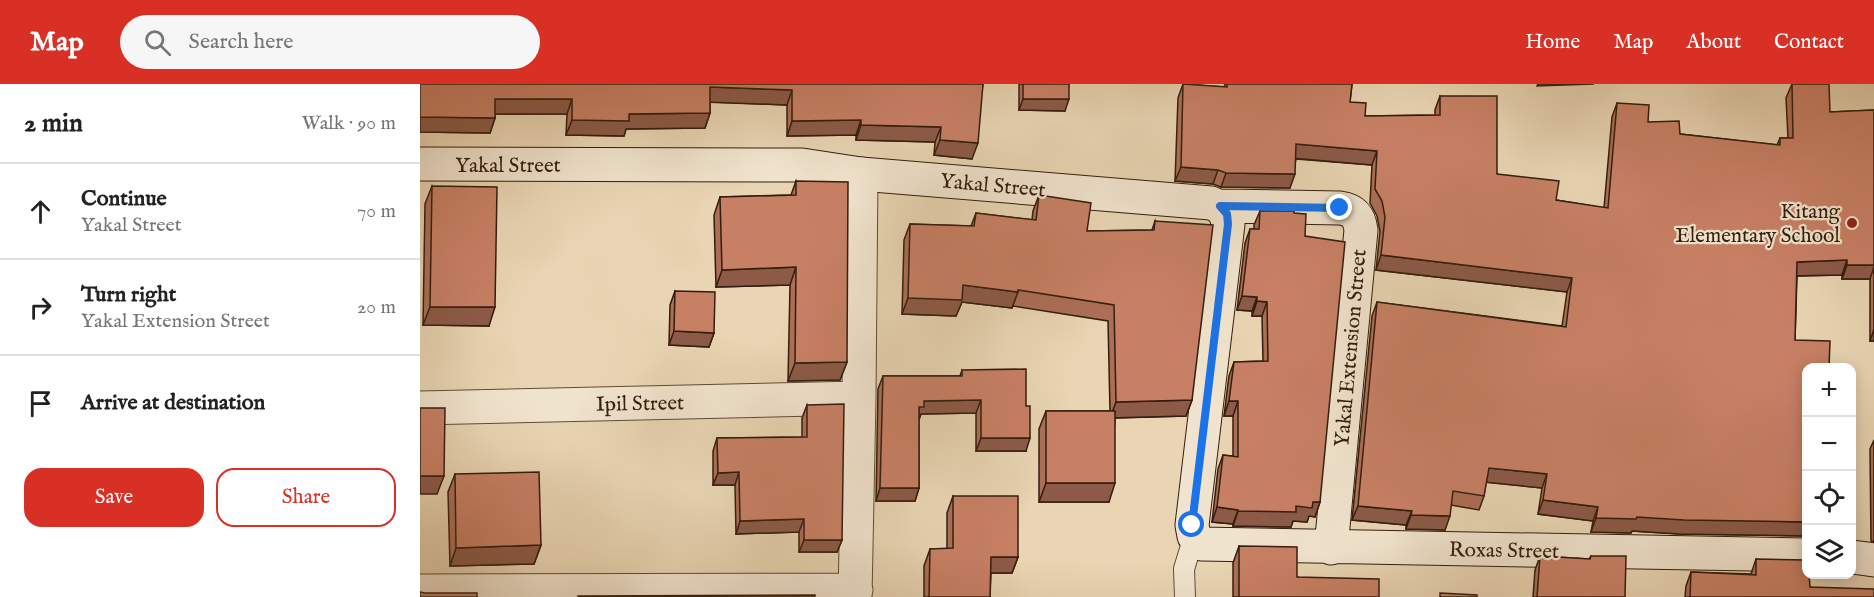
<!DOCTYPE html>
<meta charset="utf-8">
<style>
body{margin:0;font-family:"IM FELL English",serif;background:#f6f6f6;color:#222}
.controls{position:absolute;right:18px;bottom:18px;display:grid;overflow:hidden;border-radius:12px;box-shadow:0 3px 15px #0003}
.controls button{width:54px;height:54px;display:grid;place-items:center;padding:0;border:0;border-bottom:2px solid #e0e0e0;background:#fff;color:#222;font:30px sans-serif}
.stop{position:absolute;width:18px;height:18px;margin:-14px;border:4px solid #1a73e8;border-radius:50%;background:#fff}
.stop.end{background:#1a73e8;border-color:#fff;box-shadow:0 2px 6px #0008}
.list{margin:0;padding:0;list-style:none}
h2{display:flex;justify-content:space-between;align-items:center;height:78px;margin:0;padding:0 24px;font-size:26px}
h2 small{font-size:20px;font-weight:400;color:#767676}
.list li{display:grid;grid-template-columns:39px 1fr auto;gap:18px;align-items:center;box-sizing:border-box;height:96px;padding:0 24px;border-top:2px solid #e0e0e0}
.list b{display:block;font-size:22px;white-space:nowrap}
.list p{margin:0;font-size:20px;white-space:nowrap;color:#767676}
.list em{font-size:20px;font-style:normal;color:#767676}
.actions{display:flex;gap:12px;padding:18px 24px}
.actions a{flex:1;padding:14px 0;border:2px solid #d93025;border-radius:18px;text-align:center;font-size:21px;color:#d93025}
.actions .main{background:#d93025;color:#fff}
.icon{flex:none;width:33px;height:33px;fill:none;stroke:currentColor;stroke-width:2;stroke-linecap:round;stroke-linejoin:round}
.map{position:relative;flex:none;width:1454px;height:513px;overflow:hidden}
header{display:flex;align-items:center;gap:36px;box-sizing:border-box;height:84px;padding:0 30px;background:#d93025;color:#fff}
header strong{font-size:28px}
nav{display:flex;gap:33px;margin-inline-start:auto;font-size:21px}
.search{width:420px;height:54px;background:#f6f6f6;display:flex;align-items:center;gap:15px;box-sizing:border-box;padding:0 21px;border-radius:33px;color:#767676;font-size:22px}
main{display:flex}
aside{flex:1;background:#fff}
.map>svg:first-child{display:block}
</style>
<header>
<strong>Map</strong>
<div class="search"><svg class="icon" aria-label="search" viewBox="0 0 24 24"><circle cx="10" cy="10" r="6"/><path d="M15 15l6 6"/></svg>Search here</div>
<nav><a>Home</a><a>Map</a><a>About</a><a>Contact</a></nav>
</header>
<main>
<aside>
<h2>2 min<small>Walk · 90 m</small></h2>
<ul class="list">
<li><svg class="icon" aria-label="ahead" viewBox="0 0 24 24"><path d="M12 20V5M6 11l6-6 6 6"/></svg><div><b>Continue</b><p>Yakal Street</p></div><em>70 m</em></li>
<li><svg class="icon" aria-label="right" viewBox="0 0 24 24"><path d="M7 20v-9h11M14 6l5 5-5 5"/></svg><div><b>Turn right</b><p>Yakal Extension Street</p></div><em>20 m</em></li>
<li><svg class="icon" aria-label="arrive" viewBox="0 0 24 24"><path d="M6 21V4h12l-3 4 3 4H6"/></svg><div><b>Arrive at destination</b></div></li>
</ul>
<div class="actions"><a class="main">Save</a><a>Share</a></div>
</aside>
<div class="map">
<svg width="1454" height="513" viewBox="0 0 1454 513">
<rect width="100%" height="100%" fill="#e9d5b3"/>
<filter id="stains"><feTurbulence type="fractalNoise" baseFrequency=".00333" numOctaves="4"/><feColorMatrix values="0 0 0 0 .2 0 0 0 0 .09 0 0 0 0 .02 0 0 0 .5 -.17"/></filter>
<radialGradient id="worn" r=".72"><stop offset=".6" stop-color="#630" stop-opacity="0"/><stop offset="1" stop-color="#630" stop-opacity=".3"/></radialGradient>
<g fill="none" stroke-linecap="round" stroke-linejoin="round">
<g stroke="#604b37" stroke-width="22">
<path id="lane" d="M 765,513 L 764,485 L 774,452"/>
</g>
<g stroke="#604b37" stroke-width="35">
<path id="street" d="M 0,324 L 439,314
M 0,507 L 436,506
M 435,513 L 439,314 L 441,90"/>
</g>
<g stroke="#331d0e" stroke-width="35">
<path id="secondary" d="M 0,80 L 382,81 L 441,90 L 791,119 C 802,123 806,128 808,140 L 772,441 L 774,452 L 781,460 L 1386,471
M 800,122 L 920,124 C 934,126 939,132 941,146 L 911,464
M 1432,473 L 1454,476"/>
</g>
<use href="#lane" stroke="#f1e4ce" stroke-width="20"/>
<use href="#street" stroke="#f1e4ce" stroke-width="33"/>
<use href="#secondary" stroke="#f1e4ce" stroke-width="33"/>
</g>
<path fill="#ac6e57" stroke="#331d0e" stroke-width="1.5" d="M 0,0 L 563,0 L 552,75 L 514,71 L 515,58 L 436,56 L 436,51 L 367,52 L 367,21 L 290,18 L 290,29 L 285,44 L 206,45 L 204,52 L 146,51 L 147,30 L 75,30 L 75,34 L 70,49 L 0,48 Z
M 599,0 L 649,0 L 645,27 L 599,26 Z
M 763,0 L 804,3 L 805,0 L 932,0 L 930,18 L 945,32 L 1015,31 L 1015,26 L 1020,12 L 1077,90 L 1136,116 L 1184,124 L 1192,33 L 1197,19 L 1228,38 L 1260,50 L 1357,61 L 1360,54 L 1368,54 L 1366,14 L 1372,0 L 1410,28 L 1454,26 L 1454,257 L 1450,257 L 1450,195 L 1422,195 L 1422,191 L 1377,192 L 1375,256 L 1386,284 L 1386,452 L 1259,450 L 1212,447 L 1211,449 L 1171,448 L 1173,437 L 1118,430 L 1122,404 L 1066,398 L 1064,412 L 1059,426 L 1031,421 L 1025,446 L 986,445 L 986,441 L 932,436 L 952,232 L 957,218 L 1142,242 L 1147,208 L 956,186 L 960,147 L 957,132 L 950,119 L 952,81 L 876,75 L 870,104 L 801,103 L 793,100 L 755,97 L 758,14 Z
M 376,97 L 427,278 L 420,296 L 368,297 L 370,201 L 296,203 L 294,131 L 300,113 L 371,111 Z
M 12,102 L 69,242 L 3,241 L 5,120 Z
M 619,111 L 667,147 L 732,146 L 735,137 L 772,316 L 766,332 L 695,334 L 689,418 L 619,418 L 619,345 L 626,327 L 690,327 L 688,237 L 593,222 L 592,224 L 542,218 L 536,232 L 482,230 L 484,156 L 490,140 L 551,142 L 556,129 L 612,136 L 613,127 Z
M 840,127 L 874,129 L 885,152 L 900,418 L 895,433 L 889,432 L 887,438 L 873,437 L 871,443 L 813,442 L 813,440 L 792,438 L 798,385 L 803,371 L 813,372 L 813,332 L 804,332 L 809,292 L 814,278 L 843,277 L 842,232 L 832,232 L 832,227 L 817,226 L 825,159 L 830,145 L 834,145 L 834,141 Z
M 255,207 L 294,249 L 289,263 L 249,261 L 250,221 Z
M 542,286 L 606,367 L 556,367 L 556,329 L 501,330 L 499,335 L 499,404 L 495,417 L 456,417 L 458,305 L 463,292 L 540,292 Z
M 387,321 L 422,456 L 417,468 L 379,468 L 379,448 L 316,450 L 315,401 L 293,401 L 293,367 L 297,354 L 382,353 L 382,334 Z
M 1454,356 L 1454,458 L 1451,457 L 1450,365 Z
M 35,390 L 121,461 L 114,480 L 30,482 L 28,408 Z
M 533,412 L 598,473 L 592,489 L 571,489 L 570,513 L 504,513 L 504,482 L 510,465 L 527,465 L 527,429 Z
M 819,462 L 877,493 L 959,513 L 813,513 L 813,479 Z
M 1120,472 L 1169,475 L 1171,472 L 1205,513 L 1113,513 L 1115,486 Z
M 1336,475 L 1390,503 L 1454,513 L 1265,513 L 1266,502 L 1271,488 L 1331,490 Z"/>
<path fill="#8c5a47" stroke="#331d0e" stroke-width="1.5" d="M 1118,0 L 1174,0 L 1117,2 Z
M 290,3 L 372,6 L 367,21 L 285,18 Z
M 75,15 L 152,15 L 147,30 L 70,30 Z
M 603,15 L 649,15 L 645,27 L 599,26 Z
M 290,29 L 285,44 L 206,45 L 204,52 L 146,51 L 152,36 L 209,30 Z
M 0,33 L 75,34 L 70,49 L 0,48 Z
M 441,36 L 436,51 L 367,52 L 372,37 Z
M 441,41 L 521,43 L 515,58 L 436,56 Z
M 520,56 L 558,59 L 552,75 L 514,71 Z
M 876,60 L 957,67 L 952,81 L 871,74 Z
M 761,83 L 798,86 L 793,100 L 755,97 Z
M 806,89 L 875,90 L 870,104 L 801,103 Z
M 961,171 L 1152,194 L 1147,208 L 956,186 Z
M 1427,176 L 1422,191 L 1372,192 L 1377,178 Z
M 1427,181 L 1454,181 L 1454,183 L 1450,195 L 1422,195 Z
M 376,183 L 370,201 L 296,203 L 302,186 Z
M 543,201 L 598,208 L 592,224 L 542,218 L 536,232 L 482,230 L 488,214 Z
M 822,212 L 837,213 L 832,227 L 817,226 Z
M 837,217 L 847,218 L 842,232 L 832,232 Z
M 10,223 L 75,223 L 69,242 L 3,241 Z
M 1454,245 L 1454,257 L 1450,257 Z
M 254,247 L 294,249 L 289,263 L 249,261 Z
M 427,278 L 420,296 L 368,297 L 375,279 Z
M 561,316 L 556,329 L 501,330 L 499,336 L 499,323 L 504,317 Z
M 772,316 L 766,332 L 690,334 L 696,318 Z
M 809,317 L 818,317 L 813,332 L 804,332 Z
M 561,354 L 610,354 L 606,367 L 556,367 Z
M 1069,384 L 1127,390 L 1122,404 L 1064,398 Z
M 319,388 L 315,401 L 293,401 L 298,389 Z
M 0,392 L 24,392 L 17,410 L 0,410 Z
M 626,399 L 695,399 L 689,418 L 619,418 Z
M 460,404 L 499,404 L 495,417 L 456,417 Z
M 1123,416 L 1178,423 L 1173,437 L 1118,430 Z
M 893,418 L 900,418 L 895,433 L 889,432 L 887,438 L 873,437 L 871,443 L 813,442 L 818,427 L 876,422 Z
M 938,422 L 992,427 L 986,441 L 932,436 Z
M 797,423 L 818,426 L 813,440 L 792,438 Z
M 991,431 L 1030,432 L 1025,446 L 986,445 Z
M 1217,433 L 1386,438 L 1386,452 L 1259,450 L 1212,447 L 1211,449 L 1171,448 L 1176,434 Z
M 384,435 L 379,448 L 316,450 L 320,437 Z
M 384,456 L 422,456 L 417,468 L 379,468 Z
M 121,461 L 114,480 L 30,482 L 36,464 Z
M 571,473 L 598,473 L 592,489 L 565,489 Z"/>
<path fill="#c88065" stroke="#331d0e" stroke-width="1.5" d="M 0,0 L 563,0 L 558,59 L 520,56 L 521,43 L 441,41 L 441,36 L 372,37 L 372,6 L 290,3 L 290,29 L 209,30 L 209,37 L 152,36 L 152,15 L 75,15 L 75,34 L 0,33 Z
M 603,0 L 649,0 L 649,15 L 603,15 Z
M 763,0 L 807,3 L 807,0 L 932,0 L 930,18 L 946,19 L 945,32 L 1020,31 L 1020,12 L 1077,12 L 1077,90 L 1139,97 L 1136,116 L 1188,124 L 1197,19 L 1229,21 L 1228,38 L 1259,37 L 1260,50 L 1360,61 L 1360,54 L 1373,54 L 1372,0 L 1409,0 L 1410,28 L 1454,26 L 1454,181 L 1427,181 L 1427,176 L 1377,178 L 1375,256 L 1410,257 L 1409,284 L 1386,284 L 1386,438 L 1264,436 L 1217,433 L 1216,435 L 1176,434 L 1178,423 L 1123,416 L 1127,390 L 1069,384 L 1064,412 L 1033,407 L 1030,432 L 991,431 L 992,427 L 938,422 L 957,218 L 1146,243 L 1152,194 L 961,171 L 965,133 L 962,117 L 955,105 L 957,67 L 876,60 L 875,90 L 806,89 L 798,86 L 761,83 Z
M 376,97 L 428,98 L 427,278 L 375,279 L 376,183 L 302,186 L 300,113 L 376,111 Z
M 12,102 L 77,103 L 75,223 L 10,223 Z
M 619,111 L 671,119 L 667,147 L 734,146 L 735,137 L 793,141 L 772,316 L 696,318 L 694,221 L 598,206 L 598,208 L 543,201 L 542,216 L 488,214 L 490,140 L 554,142 L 556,129 L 616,136 Z
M 840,127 L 874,127 L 874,129 L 886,130 L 885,152 L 925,158 L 900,418 L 893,418 L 892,424 L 876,422 L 876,428 L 818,427 L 818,426 L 797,423 L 803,371 L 818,373 L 818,317 L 809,317 L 814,278 L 848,277 L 847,218 L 837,217 L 837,213 L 822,212 L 830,145 L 839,145 Z
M 255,207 L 295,208 L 294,249 L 254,247 Z
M 606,285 L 606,322 L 610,322 L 610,354 L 561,354 L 561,316 L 504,317 L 504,323 L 499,323 L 499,404 L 460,404 L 463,292 L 542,292 L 542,286 Z
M 424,320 L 422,456 L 384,456 L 384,435 L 320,437 L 319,388 L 298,389 L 297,354 L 387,353 L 387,321 Z
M 0,324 L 25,324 L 24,392 L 0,392 Z
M 626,327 L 695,327 L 695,399 L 626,399 Z
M 119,388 L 121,461 L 36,464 L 35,390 Z
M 533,412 L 598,412 L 598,473 L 571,473 L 570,513 L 509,513 L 510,465 L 533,464 Z
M 819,462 L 877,463 L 877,493 L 959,495 L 959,513 L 819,513 Z
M 1120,472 L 1170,475 L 1171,472 L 1206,472 L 1205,513 L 1117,513 Z
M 1336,475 L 1386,476 L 1386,490 L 1389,490 L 1390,503 L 1454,505 L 1454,513 L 1270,513 L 1271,488 L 1336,491 Z
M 0,508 L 5,509 L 57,509 L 57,513 L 0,513 Z
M 1020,509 L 1057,511 L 1057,513 L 1020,513 Z
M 395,511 L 395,513 L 158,513 L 158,512 Z"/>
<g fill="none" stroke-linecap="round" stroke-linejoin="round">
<path stroke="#1a73e8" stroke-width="8" d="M 772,441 L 808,140 L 807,130 L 800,122 L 920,124"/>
</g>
<circle fill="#8f2418" stroke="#f1e4ce" stroke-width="2" cx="1432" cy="139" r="6"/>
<g text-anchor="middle" stroke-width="4.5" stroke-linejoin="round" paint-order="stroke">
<g font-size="21" fill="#331d0e" stroke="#f1e4ce">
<text x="88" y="88">Yakal Street</text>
<text transform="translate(573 101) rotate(5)" y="7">Yakal Street</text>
<text transform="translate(930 264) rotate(-85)" y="7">Yakal Extension Street</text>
<text transform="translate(220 319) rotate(-1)" y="7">Ipil Street</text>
<text transform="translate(1084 466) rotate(1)" y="7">Roxas Street</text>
</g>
<g font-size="21" fill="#331d0e" stroke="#f1e4ce" text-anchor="end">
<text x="1420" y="134">Kitang<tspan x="1420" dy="24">Elementary School</tspan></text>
</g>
</g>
<rect width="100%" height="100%" filter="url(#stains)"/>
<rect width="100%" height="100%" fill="url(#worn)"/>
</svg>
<div class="controls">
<button>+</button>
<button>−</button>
<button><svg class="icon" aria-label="locate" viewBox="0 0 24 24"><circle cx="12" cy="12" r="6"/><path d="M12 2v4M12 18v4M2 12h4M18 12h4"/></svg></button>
<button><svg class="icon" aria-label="layers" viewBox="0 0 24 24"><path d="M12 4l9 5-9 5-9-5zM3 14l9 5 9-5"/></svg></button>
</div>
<div class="stop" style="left:772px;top:441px"></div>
<div class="stop end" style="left:920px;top:124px"></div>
</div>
</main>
